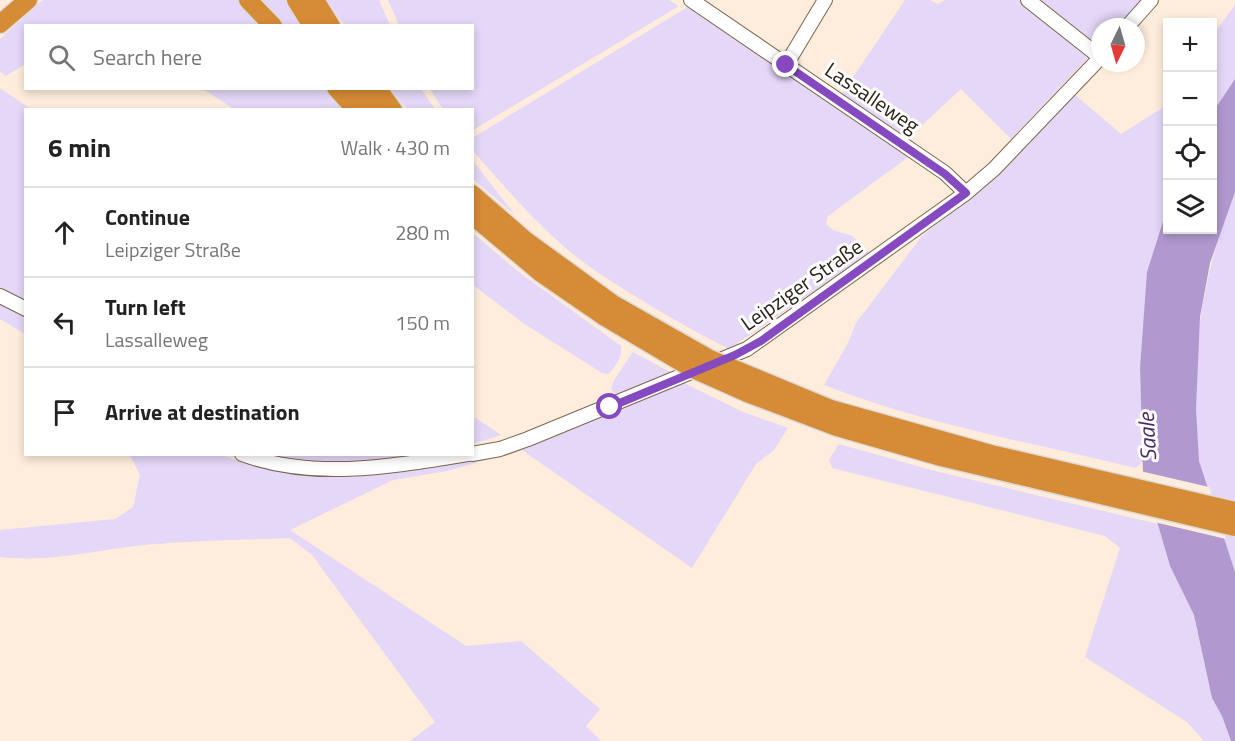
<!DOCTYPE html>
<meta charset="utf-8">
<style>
body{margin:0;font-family:"Titillium Web",sans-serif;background:#f2f2f2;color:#222}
.controls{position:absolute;right:18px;top:18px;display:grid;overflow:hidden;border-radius:0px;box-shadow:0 3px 9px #0003}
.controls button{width:54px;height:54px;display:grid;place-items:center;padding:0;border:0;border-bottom:2px solid #e0e0e0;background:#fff;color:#222;font:30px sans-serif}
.compass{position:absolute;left:1091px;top:18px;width:54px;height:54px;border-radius:50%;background:#fff;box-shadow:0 3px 9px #0003;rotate:185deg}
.stop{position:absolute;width:18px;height:18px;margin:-14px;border:4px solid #8549c0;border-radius:50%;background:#fff}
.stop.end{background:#8549c0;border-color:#fff;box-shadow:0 2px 6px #0008}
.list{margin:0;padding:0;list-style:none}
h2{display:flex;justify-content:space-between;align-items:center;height:78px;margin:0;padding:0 24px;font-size:26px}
h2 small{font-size:20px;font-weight:400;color:#767676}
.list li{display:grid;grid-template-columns:39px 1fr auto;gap:18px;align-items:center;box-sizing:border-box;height:90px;padding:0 24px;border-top:2px solid #e0e0e0}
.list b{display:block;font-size:22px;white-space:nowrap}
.list p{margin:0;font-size:20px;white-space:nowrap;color:#767676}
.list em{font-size:20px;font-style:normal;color:#767676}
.icon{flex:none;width:33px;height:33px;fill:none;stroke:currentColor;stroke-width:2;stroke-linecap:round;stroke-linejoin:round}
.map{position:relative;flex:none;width:1235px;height:741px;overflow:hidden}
.search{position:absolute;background:#fff;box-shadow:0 3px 9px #0003;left:24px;top:24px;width:450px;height:66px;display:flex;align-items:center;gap:15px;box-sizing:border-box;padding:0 21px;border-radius:0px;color:#767676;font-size:22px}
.panel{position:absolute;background:#fff;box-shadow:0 3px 9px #0003;left:24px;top:108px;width:450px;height:348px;border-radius:0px}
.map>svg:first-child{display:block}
</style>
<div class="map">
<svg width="1235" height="741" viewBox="0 0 1235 741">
<rect width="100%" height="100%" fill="#feeddc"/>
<path fill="#e4d7f7" d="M 43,0 L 239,0 L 266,25 L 26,26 L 25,64 L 6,76 L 0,72 L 0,39 Z
M 256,0 L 285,0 L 300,25 L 281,25 Z
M 327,0 L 379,0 L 390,25 L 344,25 Z
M 388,0 L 669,0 L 679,6 L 473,130 L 472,110 L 443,109 L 430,89 L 472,88 L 472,26 L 399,25 Z
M 905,0 L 930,0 L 938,4 L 945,0 L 1022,0 L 1089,57 L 1011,139 L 961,89 L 908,138 L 841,95 Z
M 1035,0 L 1143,0 L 1118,27 L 1100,27 L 1100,46 L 1096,50 Z
M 691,5 L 911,155 L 828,216 L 826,224 L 833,230 L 852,236 L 870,253 L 729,349 C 682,325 638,299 597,272 C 550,240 511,194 473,151 L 472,138 Z
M 1235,5 L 1235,82 L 1213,114 L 1213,35 Z
M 0,88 L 31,109 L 26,110 L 25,300 L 0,288 Z
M 203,89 L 329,89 L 349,109 L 234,109 Z
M 390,89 L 421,89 L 435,109 L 407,109 Z
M 1074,94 L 1121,134 L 1167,105 L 1167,215 L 1140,368 L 1143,461 L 1136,468 C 1032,443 924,424 824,385 L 848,343 L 856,323 L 922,236 L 973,196 Z
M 473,161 L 515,215 L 473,179 Z
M 1235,192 L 1235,572 C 1221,537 1204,497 1198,460 C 1185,377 1203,268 1235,192 Z
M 472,232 L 516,270 L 621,346 C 622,357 616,366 608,374 L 602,373 L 523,323 L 473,285 Z
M 0,300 L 25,315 L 25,334 L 0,319 Z
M 633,352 L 672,373 L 620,396 L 616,395 L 611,389 L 614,380 Z
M 684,383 L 743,412 L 788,428 L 774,450 L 756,464 L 692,568 L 522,450 L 447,471 L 393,480 L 290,530 L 466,646 L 521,641 L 600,709 L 586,726 L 601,741 L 410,741 L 435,722 L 312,555 L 290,538 C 245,540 200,540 156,544 C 100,548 58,563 0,557 L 0,530 L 115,519 L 133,507 L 140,475 L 130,455 L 222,455 L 246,464 L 295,473 L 336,476 L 378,473 L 519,448 L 522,450 Z
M 472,416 L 473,416 L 501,435 L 473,444 Z
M 839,444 L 935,471 L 1158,524 L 1170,566 L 1194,615 L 1212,698 L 1222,716 L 1231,741 L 1204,741 L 1187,722 L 1085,657 L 1120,548 L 1105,536 L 832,468 L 829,460 Z
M 264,455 L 416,455 L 330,463 Z"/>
<path fill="#b199cf" d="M 1235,79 L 1235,192 L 1210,263 L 1200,317 L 1196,409 L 1199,461 L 1235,572 L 1235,741 L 1231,741 L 1222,716 L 1212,698 L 1194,615 L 1170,566 L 1143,473 L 1140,368 L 1147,272 L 1167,209 L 1168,230 L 1212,230 L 1213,112 Z"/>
<path fill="#feeddc" d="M 1140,471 L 1209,487 L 1226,539 L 1154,522 Z"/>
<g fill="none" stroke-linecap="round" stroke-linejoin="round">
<g stroke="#7e654d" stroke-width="16">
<path id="minor" d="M 691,0 L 945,173 L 966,193
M 1028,0 L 1100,57
M 1127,27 L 1151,0
M 786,65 L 825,0
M 0,296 L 26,309
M 242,454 C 315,481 394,466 468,454
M 472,454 L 500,449 L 528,439 L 747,349 L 966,193 L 994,169 L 1100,58"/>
</g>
<g stroke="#dddbda" stroke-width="21">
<path id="highway" d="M 248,0 L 273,26
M 296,0 L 312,26
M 315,0 L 331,26
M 0,24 L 28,0
M 336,88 L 356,110
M 356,88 L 373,110
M 377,88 L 393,110
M 472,194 L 525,240 L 613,304
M 472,215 L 541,273 L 605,317"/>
</g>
<use href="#minor" stroke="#fff" stroke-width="14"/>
<use href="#highway" stroke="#d68b36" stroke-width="18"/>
<g stroke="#dddbda" stroke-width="21" stroke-linecap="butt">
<path id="highway-bridge" d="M 613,304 L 710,359 L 831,409 L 991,454 L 1235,511
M 605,317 L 691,368 L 747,393 L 837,427 L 941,457 L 1235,527"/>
</g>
<use href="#highway-bridge" stroke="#d68b36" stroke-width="18"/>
</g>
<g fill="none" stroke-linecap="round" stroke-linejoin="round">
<path stroke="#8549c0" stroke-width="8" d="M 610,407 L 735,355 L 761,341 L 966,193 L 945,174 L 786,65"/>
</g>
<g text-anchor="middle" stroke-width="6" stroke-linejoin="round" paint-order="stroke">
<g font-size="21" fill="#2a2016" stroke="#fdfdfd">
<text transform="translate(872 98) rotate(34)" y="7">Lassalleweg</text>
<text transform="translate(802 285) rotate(-35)" y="7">Leipziger Straße</text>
</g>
<g font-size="22" font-style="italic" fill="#482869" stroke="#fdfdfd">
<text transform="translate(1147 437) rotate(-93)" y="8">Saale</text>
</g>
</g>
</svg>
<div class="controls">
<button>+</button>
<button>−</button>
<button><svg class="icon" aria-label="locate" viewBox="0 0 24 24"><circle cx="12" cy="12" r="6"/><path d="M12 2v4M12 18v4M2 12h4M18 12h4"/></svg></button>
<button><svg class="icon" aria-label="layers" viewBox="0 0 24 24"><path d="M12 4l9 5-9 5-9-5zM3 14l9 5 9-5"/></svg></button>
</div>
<svg class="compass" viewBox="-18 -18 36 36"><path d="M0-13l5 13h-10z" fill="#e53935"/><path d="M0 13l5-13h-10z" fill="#767676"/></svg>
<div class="stop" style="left:610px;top:407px"></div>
<div class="stop end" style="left:786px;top:65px"></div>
<div class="search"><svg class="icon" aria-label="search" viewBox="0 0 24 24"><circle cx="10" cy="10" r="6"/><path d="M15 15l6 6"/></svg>Search here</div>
<section class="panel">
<h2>6 min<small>Walk · 430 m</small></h2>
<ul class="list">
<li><svg class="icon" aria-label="ahead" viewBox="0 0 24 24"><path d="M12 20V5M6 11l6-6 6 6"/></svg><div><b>Continue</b><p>Leipziger Straße</p></div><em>280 m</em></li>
<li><svg class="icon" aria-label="left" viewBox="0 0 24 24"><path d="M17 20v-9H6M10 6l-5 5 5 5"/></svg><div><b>Turn left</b><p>Lassalleweg</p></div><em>150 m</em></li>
<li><svg class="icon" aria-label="arrive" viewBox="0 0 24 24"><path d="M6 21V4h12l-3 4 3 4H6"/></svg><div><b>Arrive at destination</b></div></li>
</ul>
</section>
</div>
